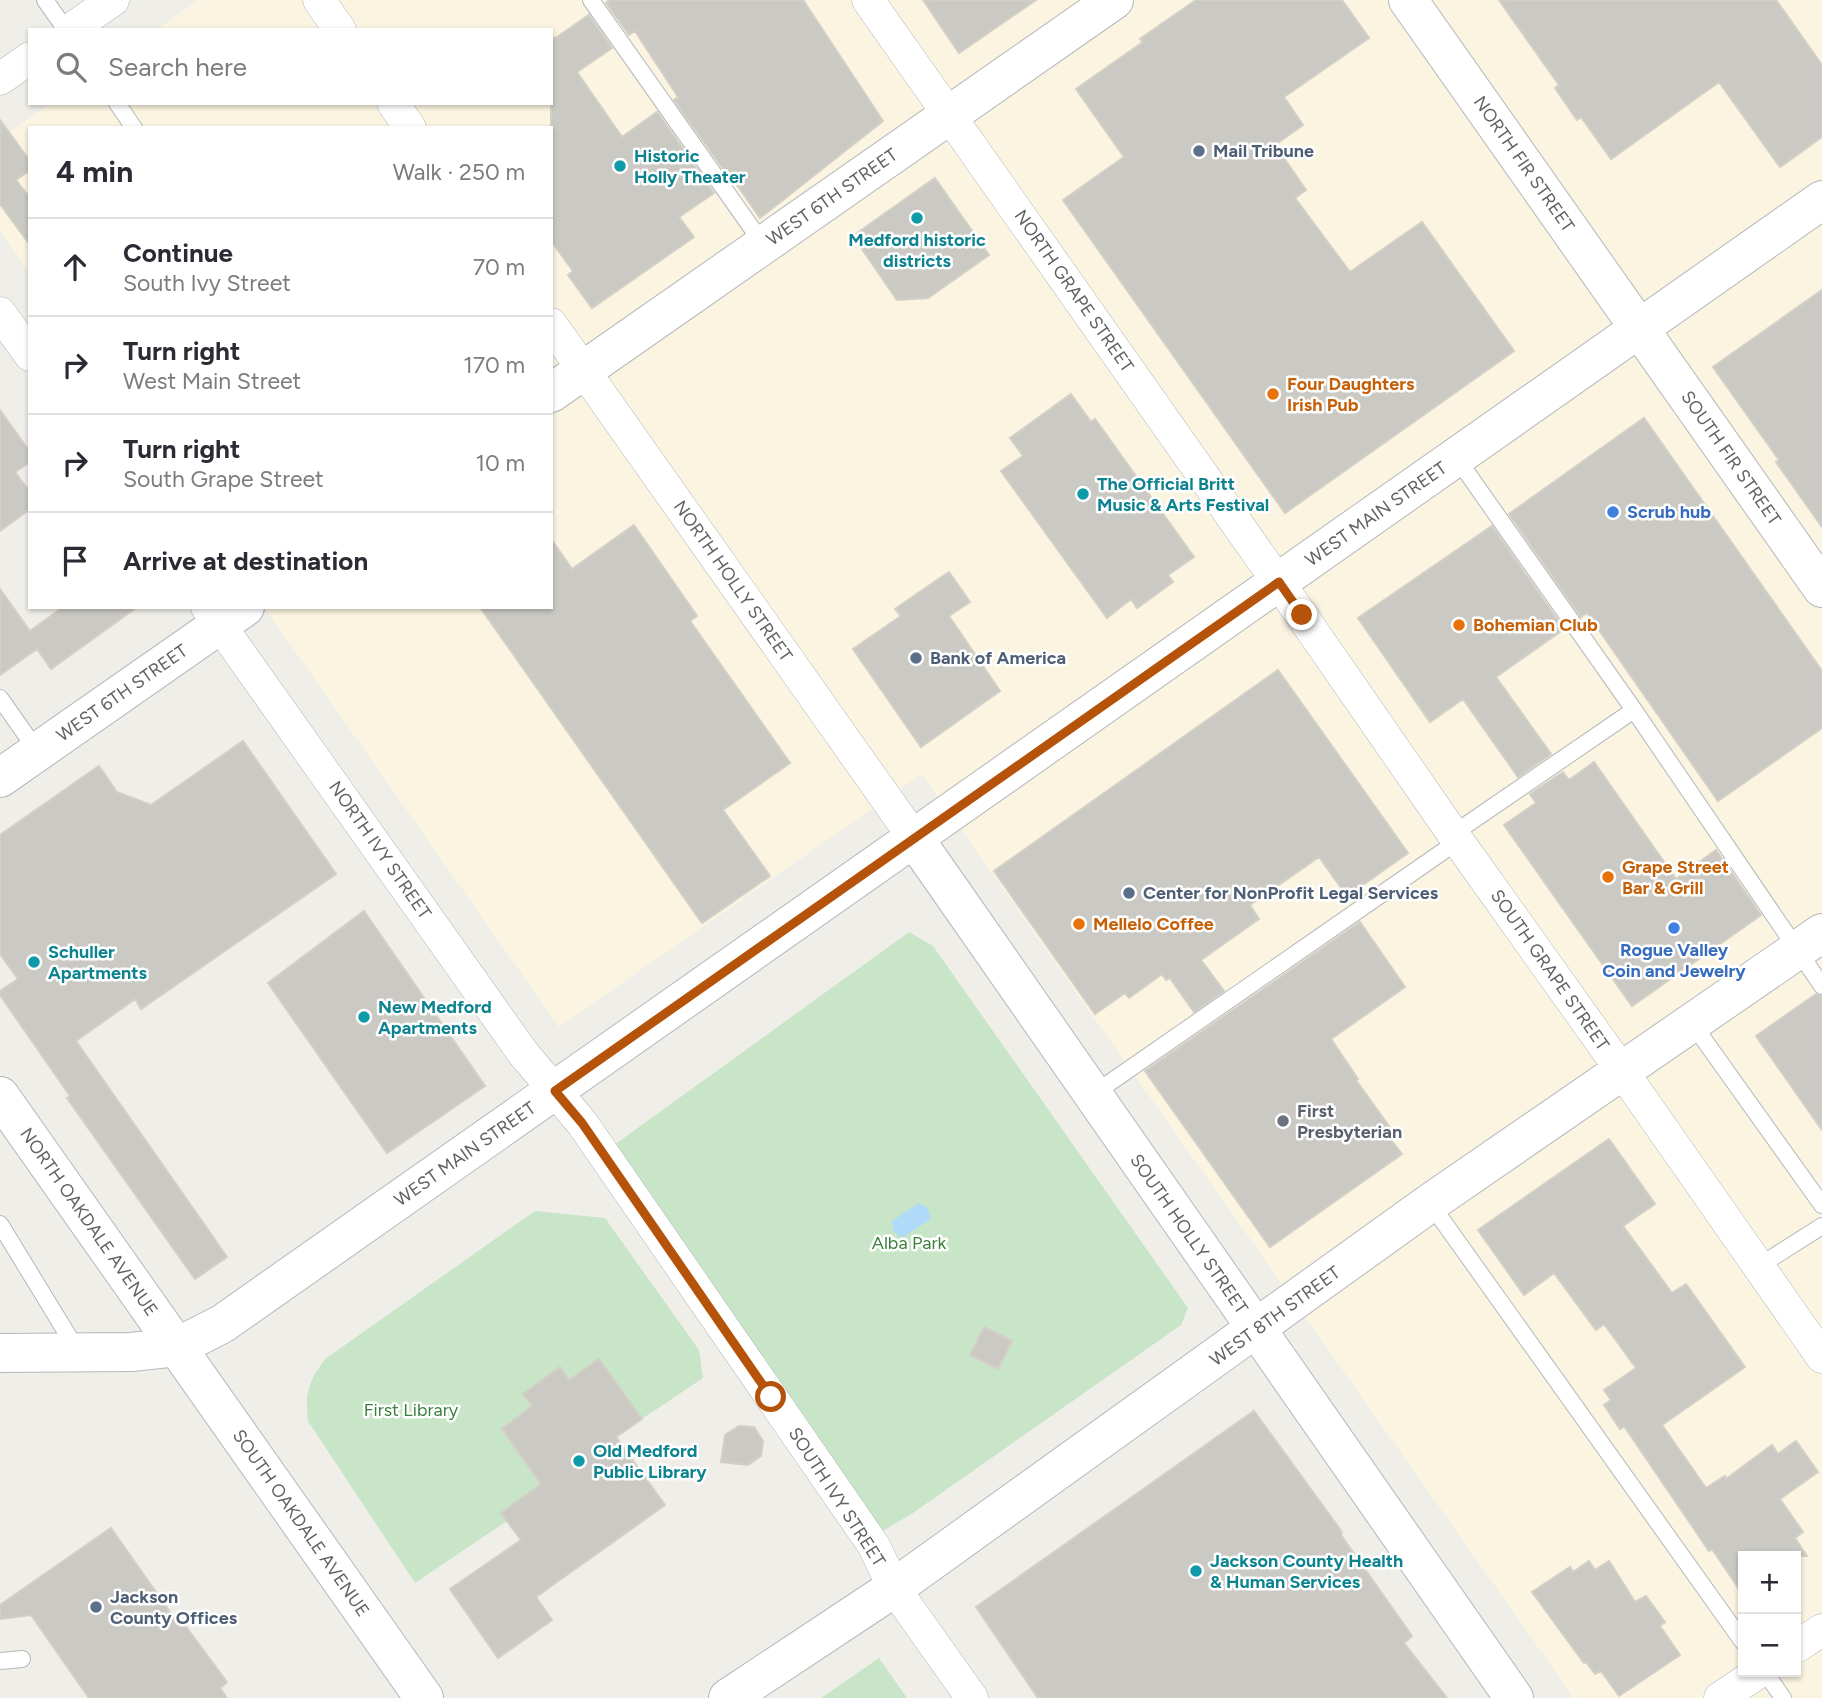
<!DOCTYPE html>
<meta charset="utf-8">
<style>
body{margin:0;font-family:Figtree,sans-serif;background:#f7f7f7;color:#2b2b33}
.controls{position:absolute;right:21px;bottom:21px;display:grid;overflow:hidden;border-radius:0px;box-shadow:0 2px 5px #0004}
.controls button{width:63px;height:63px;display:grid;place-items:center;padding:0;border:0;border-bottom:2px solid #e1e1e2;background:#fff;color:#2b2b33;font:35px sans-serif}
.stop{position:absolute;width:21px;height:21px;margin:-16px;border:5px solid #b45309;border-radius:50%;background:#fff}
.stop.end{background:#b45309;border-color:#fff;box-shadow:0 2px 7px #0008}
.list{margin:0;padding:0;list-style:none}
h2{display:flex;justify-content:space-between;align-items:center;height:91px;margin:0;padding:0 28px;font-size:30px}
h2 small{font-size:23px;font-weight:400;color:#7c7c81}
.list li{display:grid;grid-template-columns:46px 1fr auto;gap:21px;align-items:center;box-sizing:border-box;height:98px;padding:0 28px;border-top:2px solid #e1e1e2}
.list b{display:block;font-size:26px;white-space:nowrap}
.list p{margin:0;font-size:23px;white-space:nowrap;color:#7c7c81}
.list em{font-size:23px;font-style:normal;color:#7c7c81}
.icon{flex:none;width:38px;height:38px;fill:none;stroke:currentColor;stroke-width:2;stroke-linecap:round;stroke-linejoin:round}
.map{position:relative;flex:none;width:1822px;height:1698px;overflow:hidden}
.search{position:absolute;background:#fff;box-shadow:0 2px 5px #0004;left:28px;top:28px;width:525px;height:77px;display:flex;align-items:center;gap:18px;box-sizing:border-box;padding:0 24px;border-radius:0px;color:#7c7c81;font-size:26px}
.panel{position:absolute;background:#fff;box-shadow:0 2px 5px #0004;left:28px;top:126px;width:525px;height:483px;border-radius:0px}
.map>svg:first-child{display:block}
</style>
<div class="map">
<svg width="1822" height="1698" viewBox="0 0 1822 1698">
<rect width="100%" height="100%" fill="#f0eee8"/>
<path fill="#fbf4e1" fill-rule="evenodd" d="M 198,0 L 1822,0 L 1822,1698 L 1574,1698 L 922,774 L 559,1027 L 264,607 L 551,607 L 551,128 L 30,128 L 30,274 L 0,231 L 0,139 L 51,103 L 551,103 L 551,30 L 156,30 ZM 1743,1556 L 1796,1556 L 1796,1672 L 1743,1672 Z"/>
<path fill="#c8e5c7" d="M 909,932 L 933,946 L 1188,1308 L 1181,1325 L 913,1513 L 881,1532 L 610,1148 Z
M 535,1211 L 605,1218 L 699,1350 L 703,1378 L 642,1419 L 599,1359 L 569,1380 L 560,1368 L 532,1406 L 502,1429 L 541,1484 L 502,1512 L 507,1521 L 415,1583 L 308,1421 C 305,1392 308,1383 325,1359 Z
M 879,1658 L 907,1698 L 821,1698 Z"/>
<path fill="#b0dbf8" d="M 919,1203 L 928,1208 L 931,1219 L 902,1238 L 894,1232 L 892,1221 Z"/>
<path fill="#cbc9c4" stroke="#d4cfc6" stroke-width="2" d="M 609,0 L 803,0 L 883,121 L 760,218 L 733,179 L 731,180 L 674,100 L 678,97 L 635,31 L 629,35 L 606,3 Z
M 923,0 L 1036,0 L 959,53 Z
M 1196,0 L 1342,0 L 1369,38 L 1284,97 L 1303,125 L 1275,145 L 1306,190 L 1295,198 L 1350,272 L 1422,222 L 1514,351 L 1285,513 L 1063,200 L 1124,157 L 1076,89 L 1143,42 L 1140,39 Z
M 1499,0 L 1776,0 L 1822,65 L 1822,137 L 1780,167 L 1719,82 L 1611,159 L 1581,117 L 1577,120 L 1555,88 L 1559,85 Z
M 589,15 L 612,48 L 577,72 L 622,137 L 657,112 L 714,193 L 679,217 L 694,237 L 592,308 L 568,275 L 573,271 L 551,241 L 551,35 L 554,39 Z
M 0,120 L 30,161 L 30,170 L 16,180 L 30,198 L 30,245 L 0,204 Z
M 935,178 L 989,255 L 928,298 L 897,300 L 853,236 Z
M 1822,290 L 1822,527 L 1776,462 L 1779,460 L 1713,367 Z
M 1071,394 L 1091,422 L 1095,419 L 1194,557 L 1168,575 L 1173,582 L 1137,608 L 1131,599 L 1107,618 L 1001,471 L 1023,456 L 1010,438 Z
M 0,410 L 30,452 L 30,462 L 15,472 L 30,492 L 30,509 L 0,531 Z
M 1644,418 L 1822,671 L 1822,728 L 1718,801 L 1587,613 L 1581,617 L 1509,514 Z
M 634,525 L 697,616 L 690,621 L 790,763 L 723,810 L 770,876 L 702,923 L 480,607 L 551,607 L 551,539 L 572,569 Z
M 1492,526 L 1564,629 L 1496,677 L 1551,754 L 1518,777 L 1463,699 L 1430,722 L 1358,618 Z
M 949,572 L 970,602 L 949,616 L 1000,691 L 921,747 L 853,649 L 901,616 L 895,609 Z
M 0,589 L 30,631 L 63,607 L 137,607 L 51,669 L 37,649 L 0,675 Z
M 1278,670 L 1408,853 L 1347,896 L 1319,857 L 1250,905 L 1259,919 L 1201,960 L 1224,991 L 1194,1012 L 1170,978 L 1166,980 L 1162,974 L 1129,998 L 1125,993 L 1095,1014 L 994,871 Z
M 243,741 L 336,874 L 141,1009 L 135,999 L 76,1041 L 227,1257 L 195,1279 L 67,1098 L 70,1096 L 0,995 L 0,991 L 18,979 L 0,954 L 0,835 L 99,766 L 117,792 L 151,805 Z
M 1594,762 L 1676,879 L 1716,850 L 1761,915 L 1632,1006 L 1504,825 L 1536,803 L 1530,794 L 1563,772 L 1569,780 Z
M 364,911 L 485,1086 L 387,1153 L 268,983 Z
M 1360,922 L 1405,987 L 1331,1039 L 1358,1079 L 1356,1080 L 1396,1136 L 1391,1140 L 1402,1154 L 1270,1247 L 1145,1071 Z
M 1816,994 L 1822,996 L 1822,1130 L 1756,1036 Z
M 1609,1139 L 1655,1204 L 1623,1226 L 1672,1293 L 1686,1284 L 1745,1367 L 1662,1425 L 1706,1488 L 1725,1476 L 1726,1479 L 1772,1445 L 1778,1454 L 1796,1441 L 1818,1472 L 1780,1499 L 1803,1532 L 1795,1538 L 1807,1556 L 1743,1556 L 1743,1595 L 1712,1549 L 1709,1551 L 1624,1426 L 1620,1429 L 1604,1405 L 1611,1400 L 1604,1390 L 1636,1368 L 1604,1324 L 1596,1330 L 1554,1273 L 1524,1295 L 1478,1230 Z
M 984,1327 L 1012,1341 L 998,1369 L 970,1355 Z
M 599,1359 L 642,1419 L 616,1437 L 665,1505 L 536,1597 L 552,1620 L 498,1658 L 450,1589 L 521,1540 L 501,1513 L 541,1484 L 502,1429 L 532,1406 L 523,1394 L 560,1367 L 569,1380 Z
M 1254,1411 L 1342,1532 L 1341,1535 L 1412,1636 L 1404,1643 L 1447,1698 L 1038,1698 L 976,1607 Z
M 739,1426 L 754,1427 L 763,1441 L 761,1456 L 748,1465 L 721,1462 L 725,1435 Z
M 111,1528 L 177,1622 L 181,1620 L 227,1682 L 220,1688 L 227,1698 L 89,1698 L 31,1615 L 0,1619 L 0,1605 Z
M 1589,1561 L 1595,1570 L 1609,1561 L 1635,1602 L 1646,1596 L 1665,1622 L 1660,1626 L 1680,1655 L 1619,1696 L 1601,1671 L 1595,1674 L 1586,1662 L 1584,1663 L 1532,1592 L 1570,1567 L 1573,1572 Z"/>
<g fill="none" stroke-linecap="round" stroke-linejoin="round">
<g stroke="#b5b8bb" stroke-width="18">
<path id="lane" d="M 45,0 L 66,30
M 591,0 L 763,244
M 117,103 L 134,128
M 1456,457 L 1634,710 L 1822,986
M 0,698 L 38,752
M 1453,834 L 1634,710
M 1692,1023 L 1822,1205
M 1092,1095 L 1458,841
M 1430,1203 L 1743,1642
M 0,1224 L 77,1350
M 1759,1266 L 1822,1226
M 0,1661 L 22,1659
M 1765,1672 L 1783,1698"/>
</g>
<g stroke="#b5b8bb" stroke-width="33">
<path id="street" d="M 319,0 L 340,30
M 868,0 L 1302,616 L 1453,834 L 1622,1071 L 1822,1357
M 70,30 L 113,0
M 0,79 L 30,58
M 393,103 L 410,128
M 0,313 L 30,355
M 551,324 L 914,838
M 207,607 L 523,1053 L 582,1123 L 874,1546 L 894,1588 L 972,1698
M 1796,1647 L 1822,1630
M 1720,1698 L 1759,1672"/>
</g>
<g stroke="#b4b7bb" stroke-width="40">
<path id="secondary" d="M 1408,0 L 1822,588
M 551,393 L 1114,0
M 0,778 L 245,607
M 914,838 L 1514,1698
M 0,1096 L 424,1698
M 0,1353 L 131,1352 L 177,1347 L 222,1324 L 1822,200
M 728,1698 L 894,1588 L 1430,1203 L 1822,933"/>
</g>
<use href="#lane" stroke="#fff" stroke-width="16"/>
<use href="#street" stroke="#fff" stroke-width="32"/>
<use href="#secondary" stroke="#fff" stroke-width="38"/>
</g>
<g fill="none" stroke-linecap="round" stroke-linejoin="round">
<path stroke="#b45309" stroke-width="9" d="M 771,1397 L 582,1123 L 555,1091 L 1279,582 L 1302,615"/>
</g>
<g fill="#5c6f8a" stroke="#fff" stroke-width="2.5">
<circle cx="1199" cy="151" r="7"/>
<circle cx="916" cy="658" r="7"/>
<circle cx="1129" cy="893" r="7"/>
<circle cx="96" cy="1607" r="7"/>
</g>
<g fill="#0f9aa8" stroke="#fff" stroke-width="2.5">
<circle cx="620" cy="166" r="7"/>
<circle cx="917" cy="218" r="7"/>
<circle cx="1083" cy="494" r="7"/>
<circle cx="34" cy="962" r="7"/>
<circle cx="364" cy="1017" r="7"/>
<circle cx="579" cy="1461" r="7"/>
<circle cx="1196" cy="1571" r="7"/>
</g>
<g fill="#e8710a" stroke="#fff" stroke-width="2.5">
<circle cx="1273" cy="394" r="7"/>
<circle cx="1459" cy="625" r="7"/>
<circle cx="1608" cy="877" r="7"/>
<circle cx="1079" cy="924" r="7"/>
</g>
<g fill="#3f7fe0" stroke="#fff" stroke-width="2.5">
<circle cx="1613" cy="512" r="7"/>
<circle cx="1674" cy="928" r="7"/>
</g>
<circle fill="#6b7280" stroke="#fff" stroke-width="2.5" cx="1283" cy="1121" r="7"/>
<g text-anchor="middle" stroke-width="5" stroke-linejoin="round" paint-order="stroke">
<g font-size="18" font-weight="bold" fill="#4e5e75" stroke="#fff" text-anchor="start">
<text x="1213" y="157">Mail Tribune</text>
<text x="930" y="664">Bank of America</text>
<text x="1143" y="899">Center for NonProfit Legal Services</text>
<text x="110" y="1603">Jackson<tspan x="110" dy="21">County Offices</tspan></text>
</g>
<g font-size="18" font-weight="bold" fill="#0d838f" stroke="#fff" text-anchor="start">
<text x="634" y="162">Historic<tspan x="634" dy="21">Holly Theater</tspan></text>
<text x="917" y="246" text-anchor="middle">Medford historic<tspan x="917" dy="21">districts</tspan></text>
<text x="1097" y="490">The Official Britt<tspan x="1097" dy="21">Music &amp; Arts Festival</tspan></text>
<text x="48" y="958">Schuller<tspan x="48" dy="21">Apartments</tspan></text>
<text x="378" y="1013">New Medford<tspan x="378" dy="21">Apartments</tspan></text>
<text x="593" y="1457">Old Medford<tspan x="593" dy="21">Public Library</tspan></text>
<text x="1210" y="1567">Jackson County Health<tspan x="1210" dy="21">&amp; Human Services</tspan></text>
</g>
<g font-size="18" fill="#5f6366" stroke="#fff">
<text transform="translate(1524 164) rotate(55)" y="6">NORTH FIR STREET</text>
<text transform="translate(832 197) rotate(-35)" y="6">WEST 6TH STREET</text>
<text transform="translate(1074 291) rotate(55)" y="6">NORTH GRAPE STREET</text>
<text transform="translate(1731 458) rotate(55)" y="6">SOUTH FIR STREET</text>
<text transform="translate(1376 514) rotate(-35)" y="6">WEST MAIN STREET</text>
<text transform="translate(733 581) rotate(55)" y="6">NORTH HOLLY STREET</text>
<text transform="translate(122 693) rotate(-35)" y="6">WEST 6TH STREET</text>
<text transform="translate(380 850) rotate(55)" y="6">NORTH IVY STREET</text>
<text transform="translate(1550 970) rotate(55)" y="6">SOUTH GRAPE STREET</text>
<text transform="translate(465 1154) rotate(-35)" y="6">WEST MAIN STREET</text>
<text transform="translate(89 1222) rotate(55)" y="6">NORTH OAKDALE AVENUE</text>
<text transform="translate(1189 1234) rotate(55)" y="6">SOUTH HOLLY STREET</text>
<text transform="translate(1275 1316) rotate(-36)" y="6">WEST 8TH STREET</text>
<text transform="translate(837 1497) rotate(57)" y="6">SOUTH IVY STREET</text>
<text transform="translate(301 1523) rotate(55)" y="6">SOUTH OAKDALE AVENUE</text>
</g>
<g font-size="18" font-weight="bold" fill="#c56008" stroke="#fff" text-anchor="start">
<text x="1287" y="390">Four Daughters<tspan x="1287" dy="21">Irish Pub</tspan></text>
<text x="1473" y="631">Bohemian Club</text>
<text x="1622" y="873">Grape Street<tspan x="1622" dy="21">Bar &amp; Grill</tspan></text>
<text x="1093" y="930">Mellelo Coffee</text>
</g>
<g font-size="18" font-weight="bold" fill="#366cbe" stroke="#fff" text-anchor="start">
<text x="1627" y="518">Scrub hub</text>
<text x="1674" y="956" text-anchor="middle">Rogue Valley<tspan x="1674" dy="21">Coin and Jewelry</tspan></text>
</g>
<g font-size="18" font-weight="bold" fill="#5b616d" stroke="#fff" text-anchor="start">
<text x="1297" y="1117">First<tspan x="1297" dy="21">Presbyterian</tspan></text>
</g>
<g font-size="18" fill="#3d803d" stroke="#fff">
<text x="909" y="1249">Alba Park</text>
<text x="411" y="1416">First Library</text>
</g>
</g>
</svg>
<div class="controls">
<button>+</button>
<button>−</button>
</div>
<div class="stop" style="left:771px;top:1397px"></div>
<div class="stop end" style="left:1302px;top:615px"></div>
<div class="search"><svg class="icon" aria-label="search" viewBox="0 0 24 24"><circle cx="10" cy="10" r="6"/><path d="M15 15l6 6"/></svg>Search here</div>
<section class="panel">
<h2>4 min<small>Walk · 250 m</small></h2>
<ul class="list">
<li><svg class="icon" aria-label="ahead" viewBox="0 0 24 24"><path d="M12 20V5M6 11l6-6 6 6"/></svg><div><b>Continue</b><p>South Ivy Street</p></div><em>70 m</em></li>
<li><svg class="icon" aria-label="right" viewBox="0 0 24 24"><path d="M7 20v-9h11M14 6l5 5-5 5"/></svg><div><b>Turn right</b><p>West Main Street</p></div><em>170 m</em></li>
<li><svg class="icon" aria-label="right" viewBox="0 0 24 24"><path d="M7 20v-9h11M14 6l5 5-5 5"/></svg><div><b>Turn right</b><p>South Grape Street</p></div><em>10 m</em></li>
<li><svg class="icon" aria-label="arrive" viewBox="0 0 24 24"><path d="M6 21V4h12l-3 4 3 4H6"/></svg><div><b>Arrive at destination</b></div></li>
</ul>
</section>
</div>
